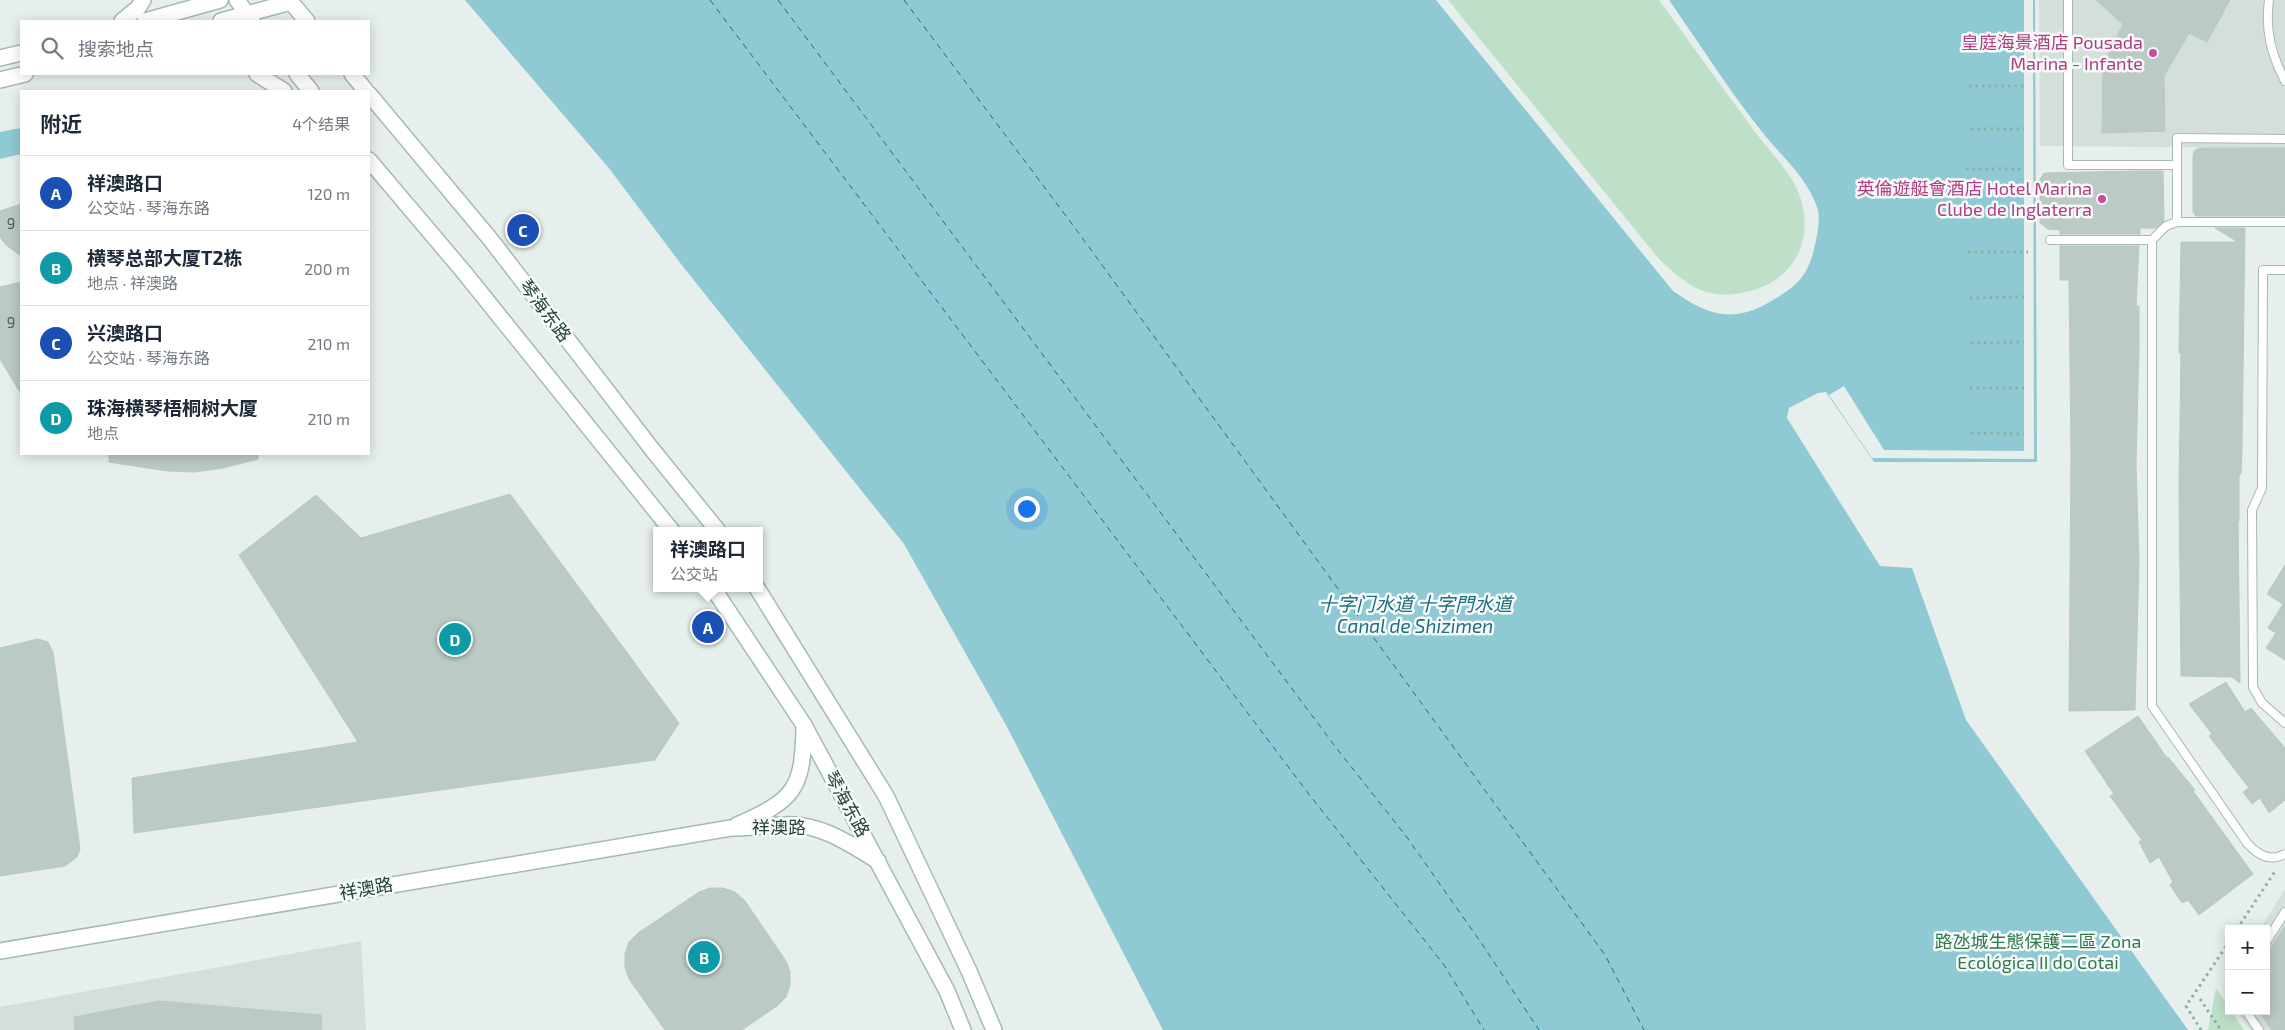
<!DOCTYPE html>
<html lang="zh">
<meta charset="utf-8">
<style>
body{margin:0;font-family:"Exo 2","Noto Sans SC",sans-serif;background:#f2f2f3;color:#1f2937}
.controls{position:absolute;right:15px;bottom:15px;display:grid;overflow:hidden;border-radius:0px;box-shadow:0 2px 12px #0003}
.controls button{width:45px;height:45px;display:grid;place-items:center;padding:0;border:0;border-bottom:1px solid #e0e1e3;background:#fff;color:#1f2937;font:25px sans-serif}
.you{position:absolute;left:1026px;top:508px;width:18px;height:18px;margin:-12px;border:4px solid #fff;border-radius:50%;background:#1a73e8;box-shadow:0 0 0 8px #1a73e833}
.badge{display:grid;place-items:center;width:32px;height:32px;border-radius:50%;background:#d93025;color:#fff;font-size:16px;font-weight:700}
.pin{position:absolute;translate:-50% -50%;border:2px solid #fff;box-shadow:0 1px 5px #0006}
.popup{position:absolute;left:653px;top:527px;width:110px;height:65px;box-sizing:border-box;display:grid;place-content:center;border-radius:0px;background:#fff;filter:drop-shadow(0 1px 4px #0005);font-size:16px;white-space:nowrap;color:#747a83}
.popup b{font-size:19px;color:#1f2937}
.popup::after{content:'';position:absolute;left:50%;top:100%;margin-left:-10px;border:10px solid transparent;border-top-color:#fff}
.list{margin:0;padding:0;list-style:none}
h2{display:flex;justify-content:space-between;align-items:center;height:65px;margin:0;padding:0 20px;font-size:21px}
h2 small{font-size:16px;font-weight:400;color:#747a83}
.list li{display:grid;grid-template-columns:32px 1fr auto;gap:15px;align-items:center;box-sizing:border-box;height:75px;padding:0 20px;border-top:1px solid #e0e1e3}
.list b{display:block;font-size:19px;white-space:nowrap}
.list p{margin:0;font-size:16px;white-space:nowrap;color:#747a83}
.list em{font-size:16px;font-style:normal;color:#747a83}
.icon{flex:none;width:28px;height:28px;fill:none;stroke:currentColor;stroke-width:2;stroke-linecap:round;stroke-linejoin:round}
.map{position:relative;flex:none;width:2285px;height:1030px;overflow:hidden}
.search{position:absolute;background:#fff;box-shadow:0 2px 12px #0003;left:20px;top:20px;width:350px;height:55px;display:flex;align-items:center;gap:12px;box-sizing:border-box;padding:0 18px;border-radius:0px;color:#747a83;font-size:19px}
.panel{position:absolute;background:#fff;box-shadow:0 2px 12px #0003;left:20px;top:90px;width:350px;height:365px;border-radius:0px}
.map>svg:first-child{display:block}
</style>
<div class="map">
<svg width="2285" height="1030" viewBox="0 0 2285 1030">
<rect width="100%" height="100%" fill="#e6efeb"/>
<path fill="#d4dfda" d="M 2039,0 L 2285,0 L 2285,148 L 2040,146 Z
M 2285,889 L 2285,1030 L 2250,1030 L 2237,1011 L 2266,1011 L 2266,929 L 2260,929 Z
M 361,941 L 366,1030 L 0,1030 L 0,1007 Z"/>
<path fill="#bfe0c8" d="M 1448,0 L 1659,0 C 1691,44 1723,88 1755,132 C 1767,148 1788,170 1796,187 C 1817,231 1799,279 1750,291 C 1707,302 1689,287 1659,259 Z
M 2216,988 L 2229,1007 L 2229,1011 L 2231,1011 L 2244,1030 L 2208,1030 Z"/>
<path fill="#8ec9d4" d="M 465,0 L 1436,0 L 1673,291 C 1706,314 1730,324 1768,303 C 1799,285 1809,276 1816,240 C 1818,231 1820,219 1818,210 C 1809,179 1782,157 1763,133 C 1729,91 1700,44 1669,0 L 2035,0 L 2037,462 L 1874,462 L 1826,392 L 1818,393 L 1789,408 L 1787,418 L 1880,566 L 1912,568 L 1966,720 L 2188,1030 L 1163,1030 L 1006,725 L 904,544 L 681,264 L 608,167 Z
M 21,128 L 21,154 L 0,159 L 0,132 Z"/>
<path fill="#e6efeb" d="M 2024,0 L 2033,0 L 2034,459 L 1872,458 L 1829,395 L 1844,386 L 1884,450 L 2024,451 Z"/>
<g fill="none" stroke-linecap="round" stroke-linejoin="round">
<path stroke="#1c6f80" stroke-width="1" stroke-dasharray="6 5" stroke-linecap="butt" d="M 710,0 L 1308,793 L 1444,965 L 1484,1030
M 778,0 L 1334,745 L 1406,836 L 1482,944 L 1539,1030
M 904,0 L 1075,228 L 1605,955 L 1644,1030"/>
</g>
<path fill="#bbcac4" stroke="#b8c9c2" d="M 2096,0 L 2230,0 L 2207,42 L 2189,33 L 2164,76 L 2165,131 L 2102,133 L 2103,65 L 2123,24 Z
M 2199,148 L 2285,148 L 2285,216 L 2196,216 L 2193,212 L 2193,156 L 2194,151 Z
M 2137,171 L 2163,171 L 2164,221 L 2156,228 L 2140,228 L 2140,234 L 2060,234 L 2060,230 L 2048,229 L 2040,223 L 2040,179 L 2044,173 Z
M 21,204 L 21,256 L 6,245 L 0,237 L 0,211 Z
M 2215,228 L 2245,228 L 2242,450 L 2241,474 L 2239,474 L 2239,521 L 2238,520 L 2240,683 L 2229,675 L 2230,677 L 2181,676 L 2179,488 L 2181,353 L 2179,353 L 2181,242 L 2238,242 Z
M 2060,246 L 2139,246 L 2136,306 L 2139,306 L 2139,346 L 2136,463 L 2139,561 L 2135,710 L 2069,711 L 2071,452 L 2069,280 L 2060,280 Z
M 21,282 L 21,394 L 0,359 L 0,287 Z
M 109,454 L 258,454 L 258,459 L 223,468 L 195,472 L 167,471 L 109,462 Z
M 510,494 L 679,723 L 655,760 L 134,833 L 132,778 L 358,742 L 239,555 L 316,495 L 361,538 Z
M 2285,565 L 2285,660 L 2266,648 L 2276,633 L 2268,628 L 2283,604 L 2267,594 Z
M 38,639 L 48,642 L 53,652 L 80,849 L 77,857 L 65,866 L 0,876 L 0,648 Z
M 2226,682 L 2245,712 L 2251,708 L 2285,748 L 2285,800 L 2269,813 L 2260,798 L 2252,804 L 2243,792 L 2249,788 L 2209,736 L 2212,734 L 2189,704 Z
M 2138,716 L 2167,758 L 2168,757 L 2195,790 L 2193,791 L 2253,874 L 2199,915 L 2188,900 L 2182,903 L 2170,885 L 2173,882 L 2159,857 L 2150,863 L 2139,842 L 2142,840 L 2110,796 L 2114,794 L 2085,751 Z
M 710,888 L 723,888 L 735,892 L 745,901 L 786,961 L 790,972 L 790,985 L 786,997 L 777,1006 L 742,1030 L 665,1030 L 629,979 L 625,967 L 625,954 L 629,942 L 638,933 L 699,892 Z
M 2285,926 L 2285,1030 L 2272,1030 L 2259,1011 L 2266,1011 L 2266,955 Z
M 159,1001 L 321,1015 L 322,1030 L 75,1030 L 74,1017 Z"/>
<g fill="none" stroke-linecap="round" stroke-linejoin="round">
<g stroke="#a8b8b2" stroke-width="10">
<path id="lane" d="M 2068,0 L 2068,165 L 2177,165 L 2177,222
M 2269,0 C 2265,30 2271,54 2285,81
M 2177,165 L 2177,138 L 2285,139
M 2050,240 L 2152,240 L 2166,226 L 2177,222 L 2285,222
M 2152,240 L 2152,706 L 2247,843 C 2258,855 2269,862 2285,854
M 2285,270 L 2263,270 L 2262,488 L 2252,510 L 2253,687 L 2262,703 L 2285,723
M 2266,942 L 2285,912
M 2246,1011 L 2259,1030"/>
</g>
<g stroke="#a4bbb3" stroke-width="18">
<path id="secondary" d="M 237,0 L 252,21
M 289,0 L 307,21
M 122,21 L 138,8 L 143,0
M 145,21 L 220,0
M 221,21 L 291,2
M 0,58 L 21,53
M 257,74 L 284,91
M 297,74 L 311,91
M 352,74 L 366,91
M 0,80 L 25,74
M 369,94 L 491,240 L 651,448 L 718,531
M 369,160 L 463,271 L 672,531
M 713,588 L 804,725 L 947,991 L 963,1030
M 757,588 L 886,796 L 969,971 L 994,1030
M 737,825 C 794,800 803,790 804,727
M 0,951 L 731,828 C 750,828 767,825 785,825 C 820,823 850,844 878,861"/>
</g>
<path stroke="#86b3a5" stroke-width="3" stroke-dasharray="2.5 4" stroke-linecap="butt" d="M 1970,40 L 2024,40
M 1969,86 L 2024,86
M 1971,129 L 2024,129
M 1966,169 L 2024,169
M 1969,208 L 2024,208
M 1968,252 L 2028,252
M 1970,298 L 2024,297
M 1971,343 L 2024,342
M 1970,388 L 2024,388
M 1971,433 L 2024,434
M 2237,929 L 2276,870
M 2200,999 L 2221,1030
M 2201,1030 L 2186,1006 L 2229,942"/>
<use href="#lane" stroke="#fff" stroke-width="8"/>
<use href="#secondary" stroke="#fff" stroke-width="15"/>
</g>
<g fill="#d1479c" stroke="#f7fbf9" stroke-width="2">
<circle cx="2153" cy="53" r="5"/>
<circle cx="2102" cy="199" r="5"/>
</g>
<g text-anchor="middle" stroke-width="5" stroke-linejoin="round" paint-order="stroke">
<g font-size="15" fill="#4a645c">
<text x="11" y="229">9</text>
<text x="11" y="328">9</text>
</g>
<g font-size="18" fill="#b23c85" stroke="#f7fbf9" text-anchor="end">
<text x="2143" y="49">皇庭海景酒店 Pousada<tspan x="2143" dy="21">Marina - Infante</tspan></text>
<text x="2092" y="195">英倫遊艇會酒店 Hotel Marina<tspan x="2092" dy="21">Clube de Inglaterra</tspan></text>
</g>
<g font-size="18" fill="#24423a" stroke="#f7fbf9">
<text transform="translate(545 311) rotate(53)" y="6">琴海东路</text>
<text transform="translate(847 804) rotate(61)" y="6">琴海东路</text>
<text x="779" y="834">祥澳路</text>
<text transform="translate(366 889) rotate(-10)" y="6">祥澳路</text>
</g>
<g font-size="18" fill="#2d7a4b" stroke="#f7fbf9">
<text x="2038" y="948">路氹城生態保護二區 Zona<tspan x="2038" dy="21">Ecológica II do Cotai</tspan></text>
</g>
<g font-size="19" font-style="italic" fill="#1c6f80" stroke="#f7fbf9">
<text x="1415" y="611">十字门水道 十字門水道<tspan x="1415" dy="22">Canal de Shizimen</tspan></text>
</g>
</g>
</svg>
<div class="controls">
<button>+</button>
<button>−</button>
</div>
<div class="you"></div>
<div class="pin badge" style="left:708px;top:627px;background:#1a4fb4">A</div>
<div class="popup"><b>祥澳路口</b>公交站</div>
<div class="pin badge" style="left:704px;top:957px;background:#0f9aa8">B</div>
<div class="pin badge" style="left:523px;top:230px;background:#1a4fb4">C</div>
<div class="pin badge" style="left:455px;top:639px;background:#0f9aa8">D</div>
<div class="search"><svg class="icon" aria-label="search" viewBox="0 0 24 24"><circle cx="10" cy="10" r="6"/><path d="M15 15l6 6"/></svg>搜索地点</div>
<section class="panel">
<h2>附近<small>4个结果</small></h2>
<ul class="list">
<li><span class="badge" style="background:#1a4fb4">A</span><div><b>祥澳路口</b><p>公交站 · 琴海东路</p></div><em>120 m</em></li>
<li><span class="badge" style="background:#0f9aa8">B</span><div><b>横琴总部大厦T2栋</b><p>地点 · 祥澳路</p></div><em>200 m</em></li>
<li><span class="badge" style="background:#1a4fb4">C</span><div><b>兴澳路口</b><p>公交站 · 琴海东路</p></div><em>210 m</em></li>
<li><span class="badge" style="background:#0f9aa8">D</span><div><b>珠海横琴梧桐树大厦</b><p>地点</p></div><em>210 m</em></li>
</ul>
</section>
</div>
